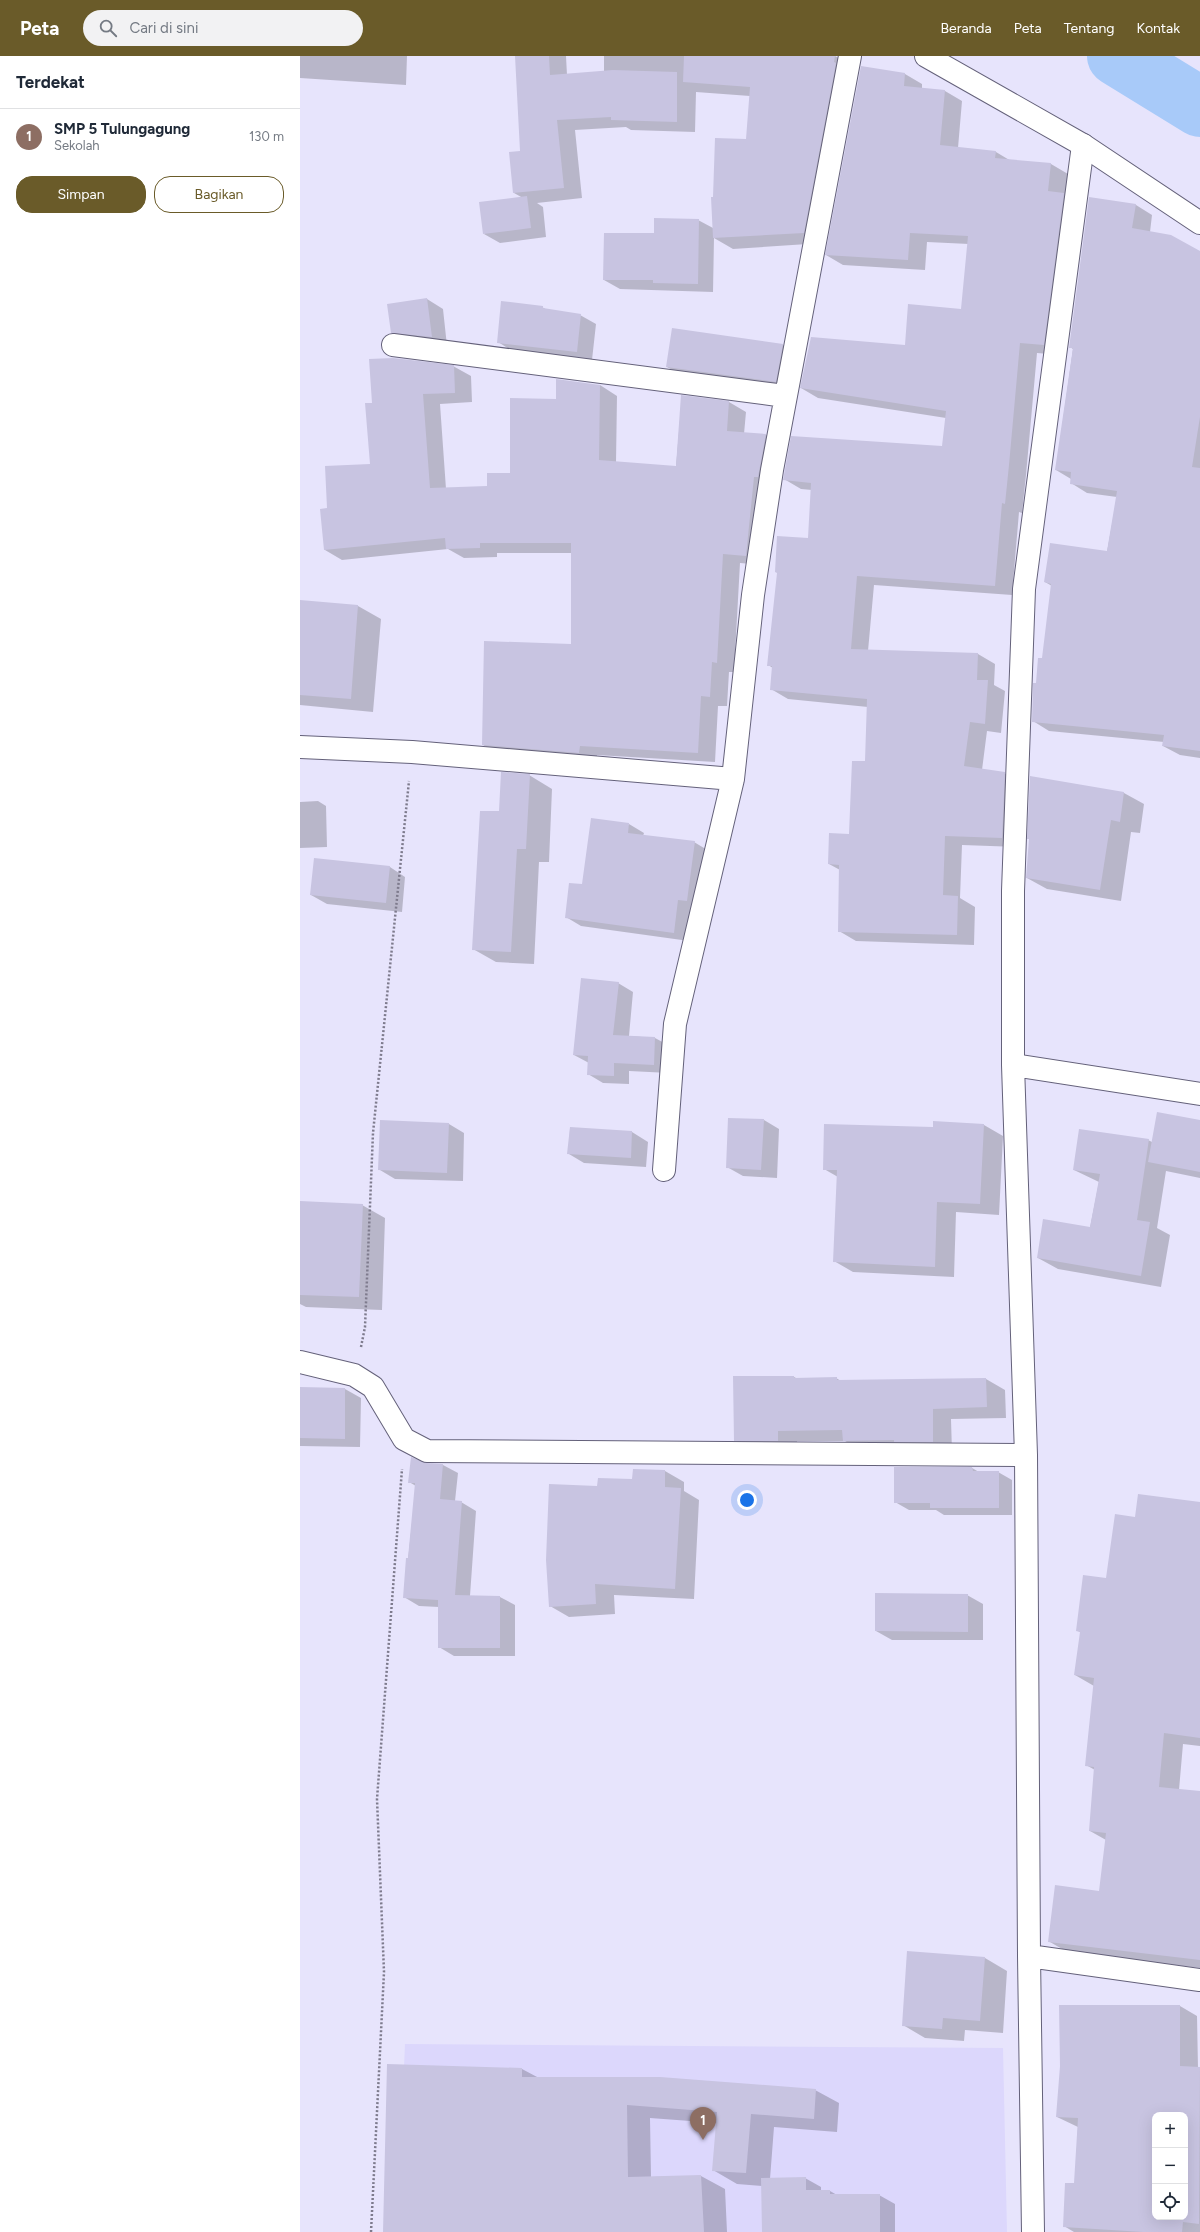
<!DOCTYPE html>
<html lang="id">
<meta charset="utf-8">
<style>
body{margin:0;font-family:Figtree,sans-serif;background:#f2f2f3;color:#1f2937}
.controls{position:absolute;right:12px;bottom:12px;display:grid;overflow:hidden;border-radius:8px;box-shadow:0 4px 16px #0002}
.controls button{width:36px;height:36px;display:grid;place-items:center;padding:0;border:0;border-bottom:1px solid #e0e1e3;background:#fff;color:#1f2937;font:20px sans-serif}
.you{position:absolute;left:447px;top:1444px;width:14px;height:14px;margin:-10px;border:3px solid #fff;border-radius:50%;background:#1a73e8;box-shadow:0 0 0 6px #1a73e833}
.badge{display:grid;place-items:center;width:26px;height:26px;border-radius:50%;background:#6a5b29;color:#fff;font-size:13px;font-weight:700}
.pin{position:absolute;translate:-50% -33px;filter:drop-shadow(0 1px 2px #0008)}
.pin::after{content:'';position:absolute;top:21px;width:14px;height:12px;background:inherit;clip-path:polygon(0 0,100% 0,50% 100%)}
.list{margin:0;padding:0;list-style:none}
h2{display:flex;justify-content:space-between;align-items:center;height:52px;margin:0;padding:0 16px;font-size:17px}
h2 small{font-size:13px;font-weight:400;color:#747a83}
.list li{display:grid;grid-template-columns:26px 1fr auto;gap:12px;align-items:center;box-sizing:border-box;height:56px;padding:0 16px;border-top:1px solid #e0e1e3}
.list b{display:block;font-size:15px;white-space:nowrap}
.list p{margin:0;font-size:13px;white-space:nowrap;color:#747a83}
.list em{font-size:13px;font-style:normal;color:#747a83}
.actions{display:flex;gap:8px;padding:12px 16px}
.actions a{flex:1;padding:9px 0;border:1px solid #6a5b29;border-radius:16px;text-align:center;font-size:14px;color:#6a5b29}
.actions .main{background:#6a5b29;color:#fff}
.icon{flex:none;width:22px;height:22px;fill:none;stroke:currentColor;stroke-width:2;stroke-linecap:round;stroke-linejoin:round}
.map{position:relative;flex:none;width:900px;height:2176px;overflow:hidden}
header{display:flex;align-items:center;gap:24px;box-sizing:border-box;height:56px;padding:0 20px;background:#6a5b29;color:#fff}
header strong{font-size:19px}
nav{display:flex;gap:22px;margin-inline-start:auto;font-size:14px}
.search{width:280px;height:36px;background:#f2f2f3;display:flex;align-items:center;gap:10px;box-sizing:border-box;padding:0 14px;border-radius:22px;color:#747a83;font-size:15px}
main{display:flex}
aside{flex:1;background:#fff}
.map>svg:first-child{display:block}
</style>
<header>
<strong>Peta</strong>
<div class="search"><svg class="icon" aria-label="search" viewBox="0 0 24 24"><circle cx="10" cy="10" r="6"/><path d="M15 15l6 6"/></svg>Cari di sini</div>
<nav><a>Beranda</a><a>Peta</a><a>Tentang</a><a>Kontak</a></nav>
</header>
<main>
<aside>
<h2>Terdekat<small></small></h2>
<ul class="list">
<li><span class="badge" style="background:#8d6e63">1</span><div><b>SMP 5 Tulungagung</b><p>Sekolah</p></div><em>130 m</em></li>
</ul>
<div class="actions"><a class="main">Simpan</a><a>Bagikan</a></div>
</aside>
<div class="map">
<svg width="900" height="2176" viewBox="0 0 900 2176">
<rect width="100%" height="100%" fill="#e7e4fc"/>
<path fill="#dcd7fc" d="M 105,1988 L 703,1992 L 707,2176 L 97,2176 Z"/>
<path fill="#0003" fill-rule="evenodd" d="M 0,0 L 107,0 L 106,29 L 0,22 Z
M 216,0 L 266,0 L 267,19 L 304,17 L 304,0 L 535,0 L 553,10 L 523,187 L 433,193 L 414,182 L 413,236 L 320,233 L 304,224 L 355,178 L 398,164 L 413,172 L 414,142 L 447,84 L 450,40 L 396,36 L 395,76 L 331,74 L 326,71 L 275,74 L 282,142 L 237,147 L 243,151 L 246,181 L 200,187 L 184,178 L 223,142 L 214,137 L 221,95 Z
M 562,11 L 605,18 L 622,28 L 622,33 L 645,35 L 662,45 L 658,92 L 696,96 L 711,105 L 751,108 L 768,118 L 761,299 L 737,297 L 726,419 L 722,457 L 719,456 L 712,539 L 574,529 L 568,595 L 678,598 L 695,608 L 694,629 L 705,635 L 701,677 L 687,675 L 682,714 L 704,717 L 722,727 L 719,791 L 662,789 L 660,842 L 675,851 L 674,889 L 556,885 L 539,875 L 540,814 L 529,808 L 550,779 L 566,706 L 568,651 L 488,643 L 471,633 L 473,612 L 468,609 L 509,483 L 512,434 L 501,433 L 484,423 L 643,391 L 646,362 L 518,342 L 501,332 L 606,290 L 662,254 L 669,188 L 627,186 L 625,214 L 543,209 L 526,199 Z
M 790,142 L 836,149 L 852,159 L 850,176 L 900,197 L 900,702 L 880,699 L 863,690 L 864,686 L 749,675 L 733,665 L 737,628 L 743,603 L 752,530 L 745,526 L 807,496 L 817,441 L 787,437 L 771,427 L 771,423 L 756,414 L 773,293 L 770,291 Z
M 127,243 L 143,253 L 147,290 L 107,286 L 92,276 Z
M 242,251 L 247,254 L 280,259 L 296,268 L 292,304 L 214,296 L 198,286 Z
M 483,289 L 498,298 L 492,335 L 383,320 L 367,311 Z
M 153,310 L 171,320 L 172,346 L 140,348 L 146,433 L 188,431 L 211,418 L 257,344 L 300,329 L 317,340 L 316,407 L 376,411 L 382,340 L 429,346 L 446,356 L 444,378 L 466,379 L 483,389 L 463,509 L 440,507 L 434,616 L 429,616 L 427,650 L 418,650 L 415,706 L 297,699 L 297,707 L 200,699 L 183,689 L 272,589 L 272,497 L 197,497 L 197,501 L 164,502 L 148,493 L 42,504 L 25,494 L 28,453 L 71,409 L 73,348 Z
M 0,545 L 58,550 L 81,563 L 73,656 L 0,649 Z
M 229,719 L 252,733 L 249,806 L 239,806 L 234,908 L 196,906 L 173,893 L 200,756 Z
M 731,722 L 824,737 L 844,748 L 840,777 L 831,776 L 821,845 L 747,833 L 727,822 L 730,783 Z
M 18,745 L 26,750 L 27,791 L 0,792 L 0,746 Z
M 329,768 L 344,777 L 343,780 L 394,786 L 409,795 L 389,885 L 281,870 L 266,861 L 283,829 Z
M 90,811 L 105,821 L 102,856 L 27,848 L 11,839 Z
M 318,927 L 333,936 L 329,980 L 355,982 L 370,990 L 369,1017 L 329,1015 L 329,1028 L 303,1027 L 288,1018 L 289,1007 L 274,999 Z
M 464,1064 L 479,1073 L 477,1122 L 443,1120 L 427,1111 Z
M 900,1065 L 900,1122 L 866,1115 L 857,1172 L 870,1179 L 861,1231 L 758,1213 L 738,1202 L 790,1172 L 799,1126 L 774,1114 L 848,1084 L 852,1086 Z
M 634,1066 L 684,1069 L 703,1080 L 699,1159 L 656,1156 L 654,1221 L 553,1216 L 534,1205 L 538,1121 L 524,1113 L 634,1073 Z
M 149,1068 L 164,1077 L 163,1125 L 95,1123 L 80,1114 Z
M 270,1072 L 332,1076 L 348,1086 L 346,1111 L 284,1107 L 269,1098 Z
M 0,1146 L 62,1149 L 85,1162 L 82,1254 L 6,1251 L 0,1248 Z
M 494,1321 L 498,1323 L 536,1322 L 541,1325 L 686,1323 L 705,1334 L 706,1362 L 651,1363 L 652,1396 L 563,1395 L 545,1385 L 497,1385 L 497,1395 L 454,1395 L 435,1384 Z
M 0,1332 L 45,1333 L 61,1342 L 60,1391 L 0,1390 Z
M 126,1408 L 143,1409 L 158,1417 L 155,1445 L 161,1446 L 176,1455 L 170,1540 L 200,1541 L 215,1549 L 215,1600 L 154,1600 L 139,1591 L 139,1551 L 119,1550 L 104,1541 L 116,1430 L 109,1426 Z
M 672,1412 L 679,1416 L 698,1416 L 712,1424 L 712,1459 L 644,1459 L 636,1454 L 609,1454 L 595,1446 Z
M 365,1415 L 384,1426 L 384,1435 L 399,1444 L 394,1543 L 314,1539 L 315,1558 L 269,1561 L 250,1550 L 298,1431 Z
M 900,1447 L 900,1690 L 883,1688 L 879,1734 L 900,1736 L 900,1912 L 769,1897 L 750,1886 L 800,1836 L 806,1784 L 790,1775 L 795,1714 L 786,1709 L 794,1630 L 775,1619 L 781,1577 L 777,1574 L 807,1523 L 836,1462 Z
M 667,1539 L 683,1548 L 683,1584 L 592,1584 L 576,1575 Z
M 685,1902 L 707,1915 L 703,1977 L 665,1974 L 664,1985 L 625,1982 L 603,1969 Z
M 880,1950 L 897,1960 L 898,2012 L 900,2012 L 900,2176 L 774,2176 L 764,2170 L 775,2128 L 778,2071 L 757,2061 ZM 855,2059 L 885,2059 L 885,2161 L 855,2161 Z
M 222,2013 L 239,2022 L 515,2034 L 539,2047 L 537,2076 L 474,2071 L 470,2123 L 505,2122 L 521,2131 L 521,2135 L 530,2135 L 537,2139 L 579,2139 L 595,2148 L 595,2176 L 463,2176 L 462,2130 L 437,2128 L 413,2114 L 417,2067 L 350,2062 L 351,2121 L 401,2120 L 425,2133 L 427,2176 L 84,2176 Z"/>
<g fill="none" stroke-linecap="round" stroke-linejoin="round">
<path stroke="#a8caf9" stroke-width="60" d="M 817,0 L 900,51"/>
</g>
<path fill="#c8c4e1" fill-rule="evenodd" d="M 215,0 L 249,0 L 250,19 L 313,14 L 377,16 L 377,66 L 311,64 L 311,61 L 257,64 L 264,132 L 213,137 L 209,96 L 220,95 Z
M 384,0 L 535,0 L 534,6 L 536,7 L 504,177 L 413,182 L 411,141 L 413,141 L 415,82 L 446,83 L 450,31 L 383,26 Z
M 561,10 L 605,17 L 604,30 L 645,34 L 640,89 L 696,95 L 695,102 L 751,107 L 748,135 L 764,137 L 744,289 L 720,287 L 709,409 L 705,448 L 702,447 L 695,530 L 557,520 L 551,593 L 678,597 L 677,624 L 688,624 L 685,668 L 670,666 L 664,710 L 705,716 L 702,782 L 645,780 L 643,839 L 658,840 L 657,879 L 538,876 L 539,809 L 528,808 L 529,777 L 549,778 L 552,705 L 565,705 L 567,643 L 470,634 L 472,610 L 467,610 L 477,517 L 475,516 L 477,480 L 508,482 L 511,427 L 483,424 L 491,380 L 642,390 L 646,355 L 500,332 L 511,281 L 605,289 L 608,248 L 661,253 L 668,180 L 610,177 L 608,204 L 525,199 Z
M 227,140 L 231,172 L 183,178 L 179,146 Z
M 789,141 L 836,148 L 832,172 L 871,179 L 900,195 L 900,361 L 892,411 L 900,412 L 900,695 L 862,690 L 864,679 L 732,666 L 733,627 L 736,627 L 738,602 L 742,602 L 751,528 L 744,526 L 750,487 L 807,495 L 817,435 L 770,428 L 771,416 L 755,414 L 773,292 L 769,292 Z
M 354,162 L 399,163 L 398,228 L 353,227 L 353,224 L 303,224 L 304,177 L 354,177 Z
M 127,242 L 132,281 L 91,277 L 87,248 Z
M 201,245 L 243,250 L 243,252 L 281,258 L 277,296 L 197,287 Z
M 372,272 L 483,288 L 476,326 L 366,311 Z
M 93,302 L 154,309 L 155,337 L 123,338 L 130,432 L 187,430 L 187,417 L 210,417 L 210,342 L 256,343 L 256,323 L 300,329 L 299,404 L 376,410 L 381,339 L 429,345 L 427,375 L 466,378 L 458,421 L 454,421 L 446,500 L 423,498 L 417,607 L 412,606 L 410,641 L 401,640 L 398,697 L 280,690 L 279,697 L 182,689 L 184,585 L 271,588 L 271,487 L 180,487 L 180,492 L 146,493 L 145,482 L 24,494 L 20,453 L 27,452 L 25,410 L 70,408 L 65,347 L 72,347 L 69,303 Z
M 0,544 L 58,549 L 51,643 L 0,639 Z
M 201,716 L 230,718 L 226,793 L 217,793 L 211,896 L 172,894 L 180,755 L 199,755 Z
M 730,720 L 824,736 L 820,766 L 811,764 L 800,834 L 726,822 L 729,783 L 727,783 Z
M 291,762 L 329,767 L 328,777 L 395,785 L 387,845 L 378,844 L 374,877 L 265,862 L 269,827 L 282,828 Z
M 14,802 L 90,810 L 86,847 L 10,839 Z
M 281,922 L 319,926 L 313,979 L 355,981 L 354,1009 L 314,1007 L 314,1020 L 287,1019 L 288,1000 L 273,999 Z
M 857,1056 L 900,1064 L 900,1116 L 848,1106 Z
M 428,1062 L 464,1063 L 461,1114 L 426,1112 Z
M 80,1064 L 149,1067 L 147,1117 L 78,1114 Z
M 633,1065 L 684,1068 L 680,1148 L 637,1146 L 635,1211 L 533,1206 L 537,1114 L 523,1114 L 524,1068 L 633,1071 Z
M 270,1071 L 332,1075 L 331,1102 L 267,1098 Z
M 779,1073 L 849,1083 L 837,1164 L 850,1166 L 841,1220 L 737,1202 L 743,1163 L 790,1171 L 800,1118 L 773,1114 Z
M 0,1145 L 63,1148 L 59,1241 L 0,1239 Z
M 433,1320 L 494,1320 L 494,1322 L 537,1321 L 537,1324 L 686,1322 L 687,1351 L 633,1353 L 633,1386 L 594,1386 L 594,1384 L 543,1385 L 542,1374 L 478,1375 L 478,1385 L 434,1385 Z
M 0,1331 L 45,1332 L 45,1383 L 0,1382 Z
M 111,1401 L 127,1407 L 143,1408 L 140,1443 L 162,1445 L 155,1539 L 200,1540 L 200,1592 L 138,1592 L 138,1544 L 103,1542 L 106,1502 L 108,1502 L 115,1427 L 108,1427 Z
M 594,1411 L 672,1411 L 673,1415 L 699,1415 L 699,1452 L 630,1452 L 630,1447 L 594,1447 Z
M 333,1413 L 365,1414 L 365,1431 L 381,1432 L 375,1533 L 295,1528 L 296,1548 L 249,1551 L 246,1504 L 249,1428 L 297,1430 L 298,1422 L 332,1423 Z
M 838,1438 L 900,1446 L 900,1682 L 864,1677 L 859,1731 L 900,1735 L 900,1904 L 748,1886 L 755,1829 L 799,1835 L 806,1777 L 789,1775 L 794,1711 L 785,1710 L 794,1622 L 774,1619 L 780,1576 L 776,1575 L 783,1519 L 806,1522 L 815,1458 L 835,1461 Z
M 575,1537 L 668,1538 L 668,1576 L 575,1575 Z
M 607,1895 L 685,1901 L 680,1965 L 643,1962 L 642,1973 L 602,1970 Z
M 759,1949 L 880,1949 L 880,2010 L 900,2011 L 899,2168 L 883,2166 L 882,2176 L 843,2176 L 763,2171 L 765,2127 L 774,2127 L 778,2062 L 756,2061 L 760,2010 ZM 855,2059 L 885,2059 L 885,2161 L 855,2161 Z
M 87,2008 L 222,2012 L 222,2021 L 360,2021 L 516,2033 L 514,2063 L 451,2058 L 446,2117 L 412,2115 L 417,2056 L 327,2049 L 328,2121 L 401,2119 L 404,2176 L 83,2176 Z
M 506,2121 L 506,2134 L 530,2134 L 530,2138 L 580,2138 L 580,2176 L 462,2176 L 461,2122 Z"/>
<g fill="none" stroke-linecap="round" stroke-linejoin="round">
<g stroke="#64617a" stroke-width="24">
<path id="minor" d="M 93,289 L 485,340
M 0,691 L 112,696 L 433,723
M 713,1009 L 900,1038
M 364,1114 L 375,968 L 433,723 L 453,539 L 472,414 L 550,0
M 0,1306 L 54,1319 L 73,1331 L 104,1383 L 127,1395 L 726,1399
M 729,1900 L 900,1924
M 733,2176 L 729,1900 L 726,1399 L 713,1009 L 713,835 L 724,533 L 783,89"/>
</g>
<g stroke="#64617a" stroke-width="24">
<path id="tertiary" d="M 626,0 L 783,89 L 900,167"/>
</g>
<path stroke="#7e7b8d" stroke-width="2.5" stroke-dasharray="2 2" stroke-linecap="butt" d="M 61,1291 L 65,1271 L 73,1077 L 109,725
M 71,2176 L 84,1916 L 77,1743 L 102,1413"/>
<use href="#minor" stroke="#fff" stroke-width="22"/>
<use href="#tertiary" stroke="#fff" stroke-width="22"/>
</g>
</svg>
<div class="controls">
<button>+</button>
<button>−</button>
<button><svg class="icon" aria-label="locate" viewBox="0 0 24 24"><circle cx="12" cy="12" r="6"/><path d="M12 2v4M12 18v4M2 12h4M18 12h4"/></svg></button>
</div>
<div class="you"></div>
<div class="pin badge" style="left:403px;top:2084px;background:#8d6e63">1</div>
</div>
</main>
